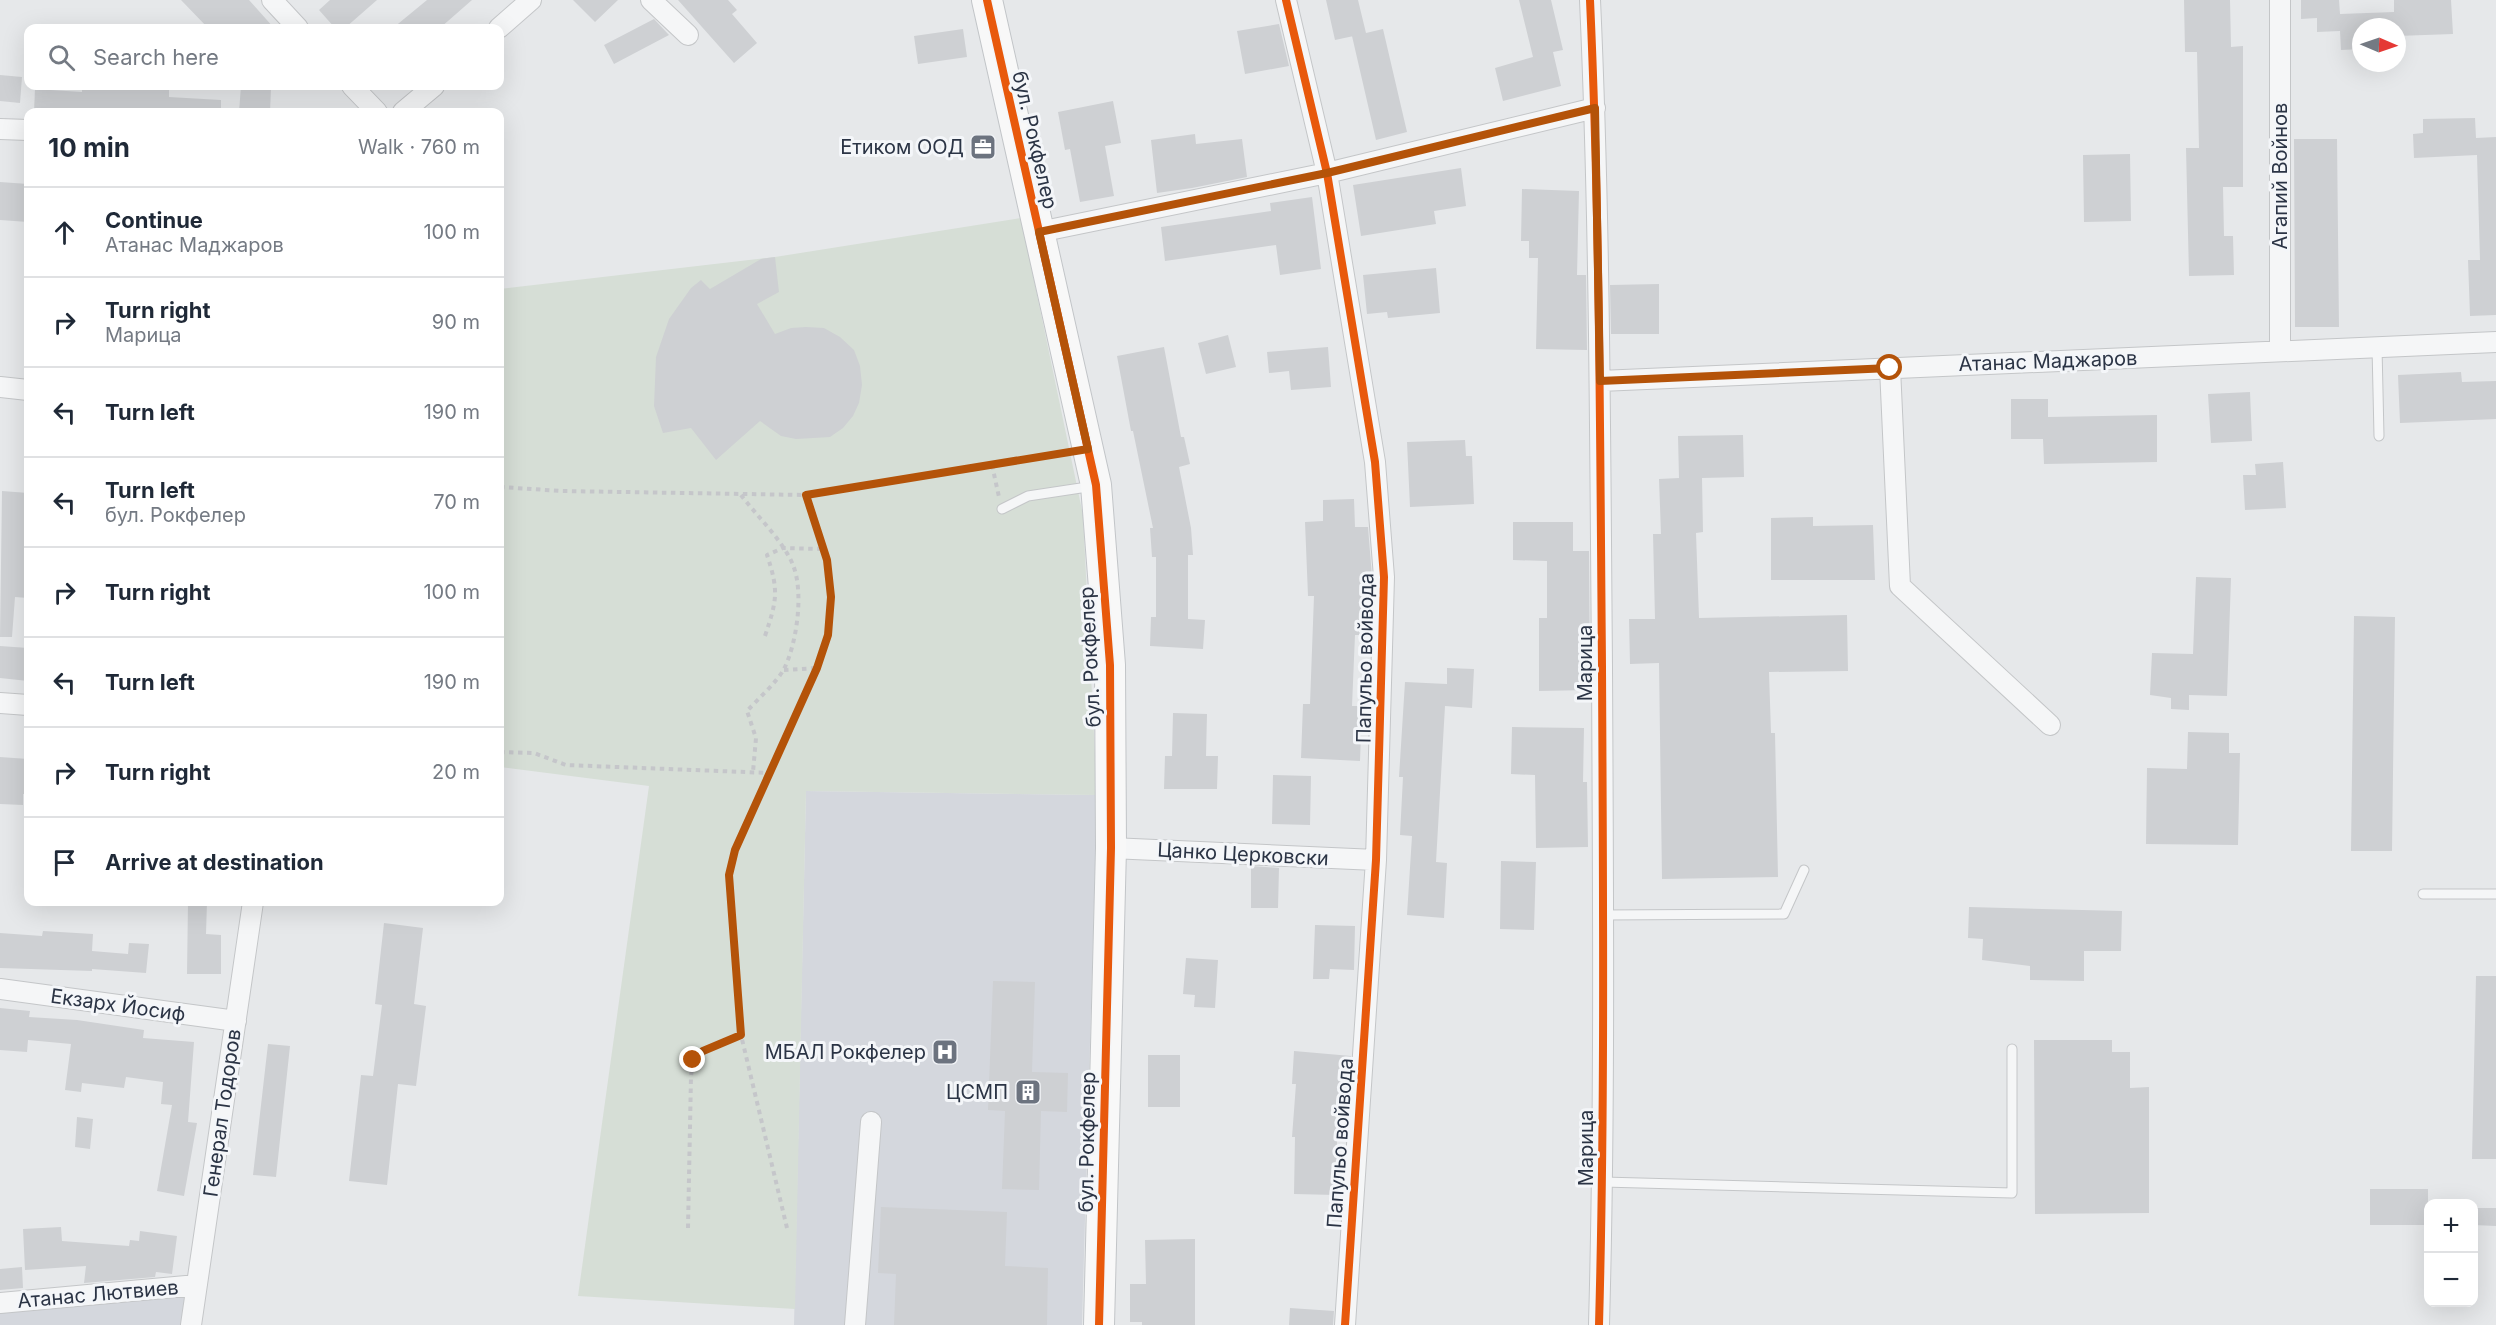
<!DOCTYPE html>
<meta charset="utf-8">
<style>
body{margin:0;font-family:Inter,sans-serif;background:#f6f6f7;color:#1f2937}
.controls{position:absolute;right:18px;bottom:18px;display:grid;overflow:hidden;border-radius:12px;box-shadow:0 6px 24px #0002}
.controls button{width:54px;height:54px;display:grid;place-items:center;padding:0;border:0;border-bottom:2px solid #e0e1e3;background:#fff;color:#1f2937;font:30px sans-serif}
.compass{position:absolute;left:2352px;top:18px;width:54px;height:54px;border-radius:50%;background:#fff;box-shadow:0 6px 24px #0002;rotate:92deg}
.stop{position:absolute;width:18px;height:18px;margin:-14px;border:4px solid #b45309;border-radius:50%;background:#fff}
.stop.end{background:#b45309;border-color:#fff;box-shadow:0 2px 6px #0008}
.list{margin:0;padding:0;list-style:none}
h2{display:flex;justify-content:space-between;align-items:center;height:78px;margin:0;padding:0 24px;font-size:26px}
h2 small{font-size:20px;font-weight:400;color:#747a83}
.list li{display:grid;grid-template-columns:39px 1fr auto;gap:18px;align-items:center;box-sizing:border-box;height:90px;padding:0 24px;border-top:2px solid #e0e1e3}
.list b{display:block;font-size:22px;white-space:nowrap}
.list p{margin:0;font-size:20px;white-space:nowrap;color:#747a83}
.list em{font-size:20px;font-style:normal;color:#747a83}
.icon{flex:none;width:33px;height:33px;fill:none;stroke:currentColor;stroke-width:2;stroke-linecap:round;stroke-linejoin:round}
.map{position:relative;flex:none;width:2496px;height:1325px;overflow:hidden}
.search{position:absolute;background:#fff;box-shadow:0 6px 24px #0002;left:24px;top:24px;width:480px;height:66px;display:flex;align-items:center;gap:15px;box-sizing:border-box;padding:0 21px;border-radius:12px;color:#747a83;font-size:22px}
.panel{position:absolute;background:#fff;box-shadow:0 6px 24px #0002;left:24px;top:108px;width:480px;height:798px;border-radius:12px}
.map>svg:first-child{display:block}
</style>
<div class="map">
<svg width="2496" height="1325" viewBox="0 0 2496 1325">
<rect width="100%" height="100%" fill="#e6e8ea"/>
<path fill="#d4d7dd" d="M 806,791 L 1097,795 L 1082,1325 L 794,1325 Z
M 197,1285 L 191,1325 L 0,1325 L 0,1303 Z"/>
<path fill="#d6ded6" d="M 1021,218 L 1083,515 L 1097,795 L 806,791 L 795,1309 L 578,1296 L 649,786 L 500,767 L 500,289 L 775,257 Z"/>
<path fill="#ced0d3" d="M 181,0 L 249,0 L 274,28 L 208,28 Z
M 330,0 L 377,0 L 345,28 L 335,28 L 319,10 Z
M 427,0 L 472,0 L 440,28 L 393,28 Z
M 573,0 L 618,0 L 595,22 Z
M 678,0 L 728,0 L 737,10 L 732,14 L 757,43 L 734,63 Z
M 1326,0 L 1358,0 L 1366,33 L 1383,29 L 1407,132 L 1376,140 L 1352,36 L 1363,34 L 1335,40 Z
M 1519,0 L 1551,0 L 1563,50 L 1553,52 L 1561,86 L 1503,101 L 1495,68 L 1533,57 Z
M 2184,0 L 2230,0 L 2231,47 L 2243,46 L 2243,187 L 2223,187 L 2224,236 L 2233,236 L 2234,275 L 2189,276 L 2186,148 L 2199,148 L 2197,52 L 2185,52 Z
M 2301,0 L 2339,0 L 2340,14 L 2394,12 L 2394,0 L 2451,0 L 2453,34 L 2397,36 L 2397,27 L 2361,27 L 2361,49 L 2341,50 L 2340,31 L 2317,32 L 2317,18 L 2301,19 Z
M 654,19 L 669,35 L 614,64 L 604,45 Z
M 1279,24 L 1289,66 L 1245,74 L 1237,31 Z
M 963,29 L 967,57 L 918,64 L 914,36 Z
M 0,75 L 22,77 L 20,103 L 0,101 Z
M 82,86 L 169,86 L 169,97 L 221,100 L 221,112 L 34,112 L 35,89 L 82,92 Z
M 241,86 L 271,88 L 270,112 L 239,112 Z
M 1113,101 L 1121,143 L 1105,146 L 1114,196 L 1080,202 L 1070,149 L 1065,150 L 1058,112 Z
M 2475,118 L 2476,138 L 2496,137 L 2496,315 L 2470,316 L 2468,260 L 2480,260 L 2477,155 L 2414,158 L 2413,134 L 2423,133 L 2423,119 Z
M 1195,134 L 1196,144 L 1242,139 L 1247,177 L 1192,188 L 1157,193 L 1151,140 Z
M 2294,139 L 2337,139 L 2339,327 L 2295,327 Z
M 2130,154 L 2131,221 L 2084,222 L 2083,155 Z
M 1461,168 L 1466,206 L 1434,211 L 1436,224 L 1361,236 L 1353,185 Z
M 0,182 L 28,184 L 28,222 L 0,220 Z
M 1522,189 L 1579,191 L 1577,275 L 1586,275 L 1587,350 L 1536,349 L 1538,258 L 1529,258 L 1529,241 L 1521,241 Z
M 1312,197 L 1321,269 L 1280,275 L 1276,245 L 1165,261 L 1161,227 L 1271,211 L 1270,203 Z
M 775,257 L 779,292 L 757,304 L 775,334 L 791,328 L 806,327 L 824,328 L 840,337 L 854,350 L 860,366 L 862,385 L 859,403 L 853,416 L 843,428 L 830,437 L 796,439 L 781,436 L 760,421 L 716,460 L 691,428 L 663,433 L 654,406 L 656,357 L 669,319 L 691,288 L 701,280 L 710,289 L 761,259 Z
M 1436,268 L 1440,313 L 1388,318 L 1387,312 L 1367,314 L 1363,275 Z
M 1659,284 L 1659,334 L 1611,334 L 1610,285 Z
M 1228,335 L 1236,367 L 1206,374 L 1198,343 Z
M 1164,347 L 1181,437 L 1184,437 L 1190,464 L 1179,467 L 1191,528 L 1193,555 L 1188,555 L 1188,619 L 1205,620 L 1203,649 L 1150,646 L 1151,617 L 1156,617 L 1156,557 L 1152,557 L 1150,528 L 1153,528 L 1133,431 L 1131,431 L 1117,356 Z
M 1328,347 L 1331,387 L 1291,390 L 1289,371 L 1269,373 L 1267,352 Z
M 2461,372 L 2462,382 L 2496,381 L 2496,419 L 2400,423 L 2398,375 Z
M 2250,392 L 2252,441 L 2211,443 L 2208,394 Z
M 2011,399 L 2048,399 L 2048,417 L 2157,415 L 2157,462 L 2044,464 L 2043,439 L 2011,439 Z
M 1743,435 L 1744,477 L 1702,478 L 1703,532 L 1696,533 L 1699,618 L 1847,615 L 1848,671 L 1769,672 L 1771,733 L 1775,733 L 1778,877 L 1662,879 L 1659,663 L 1630,664 L 1629,619 L 1655,619 L 1653,534 L 1661,534 L 1659,479 L 1679,478 L 1678,436 Z
M 1465,440 L 1466,456 L 1472,456 L 1474,504 L 1410,507 L 1407,442 Z
M 2283,462 L 2286,508 L 2245,510 L 2243,475 L 2256,475 L 2255,464 Z
M 2,491 L 28,493 L 28,598 L 15,597 L 12,637 L 0,637 Z
M 1354,499 L 1355,527 L 1368,527 L 1372,577 L 1372,594 L 1363,594 L 1361,635 L 1355,635 L 1352,706 L 1362,706 L 1360,761 L 1301,758 L 1303,704 L 1310,704 L 1314,596 L 1308,596 L 1305,522 L 1323,521 L 1323,500 Z
M 1813,517 L 1813,526 L 1873,525 L 1875,580 L 1771,580 L 1771,518 Z
M 1513,522 L 1573,522 L 1573,551 L 1589,551 L 1590,690 L 1539,691 L 1539,618 L 1547,618 L 1547,561 L 1513,560 Z
M 2196,577 L 2231,578 L 2227,696 L 2189,695 L 2189,710 L 2171,709 L 2171,698 L 2150,695 L 2152,653 L 2193,654 Z
M 2354,616 L 2395,617 L 2392,851 L 2351,851 Z
M 0,646 L 28,648 L 28,681 L 0,678 Z
M 1447,668 L 1474,669 L 1472,708 L 1445,706 L 1436,862 L 1447,863 L 1444,918 L 1407,915 L 1412,836 L 1400,835 L 1403,777 L 1399,777 L 1405,682 L 1447,684 Z
M 1173,713 L 1207,714 L 1206,756 L 1218,756 L 1217,789 L 1164,789 L 1165,756 L 1172,756 Z
M 1512,727 L 1584,728 L 1583,782 L 1587,782 L 1588,847 L 1536,848 L 1535,775 L 1511,774 Z
M 2188,732 L 2229,733 L 2229,753 L 2240,753 L 2238,845 L 2146,844 L 2147,768 L 2187,769 Z
M 0,757 L 28,759 L 28,794 L 23,794 L 23,805 L 0,804 Z
M 1273,775 L 1311,776 L 1310,825 L 1272,824 Z
M 1501,861 L 1536,862 L 1534,930 L 1500,929 Z
M 1251,866 L 1279,868 L 1278,908 L 1251,908 Z
M 188,902 L 207,902 L 206,934 L 221,935 L 221,974 L 187,974 Z
M 1969,907 L 2122,911 L 2121,951 L 2084,951 L 2084,981 L 2030,980 L 2030,966 L 1982,960 L 1983,939 L 1968,938 Z
M 384,923 L 423,928 L 414,1004 L 426,1006 L 416,1086 L 398,1084 L 387,1185 L 349,1181 L 361,1075 L 373,1076 L 382,1005 L 375,1004 Z
M 1315,925 L 1355,926 L 1354,970 L 1330,969 L 1329,979 L 1313,979 Z
M 43,931 L 93,934 L 92,951 L 128,954 L 129,943 L 149,944 L 146,973 L 92,969 L 92,971 L 0,968 L 0,933 L 42,936 Z
M 1186,958 L 1218,960 L 1215,1008 L 1194,1007 L 1195,995 L 1183,994 Z
M 2476,976 L 2496,976 L 2496,1159 L 2472,1159 Z
M 993,981 L 1035,982 L 1032,1072 L 1068,1073 L 1067,1112 L 1041,1111 L 1039,1190 L 1002,1189 L 1005,1111 L 988,1110 Z
M 0,1008 L 30,1011 L 29,1017 L 77,1020 L 144,1030 L 143,1038 L 194,1042 L 188,1122 L 197,1123 L 184,1196 L 157,1191 L 172,1105 L 161,1104 L 163,1082 L 126,1077 L 124,1088 L 82,1083 L 81,1092 L 65,1090 L 71,1044 L 28,1040 L 27,1052 L 0,1050 Z
M 2034,1040 L 2112,1040 L 2112,1052 L 2130,1052 L 2130,1088 L 2149,1087 L 2149,1213 L 2035,1214 Z
M 268,1044 L 290,1046 L 276,1177 L 253,1175 Z
M 1294,1051 L 1351,1056 L 1349,1089 L 1343,1088 L 1340,1140 L 1337,1140 L 1336,1195 L 1294,1194 L 1295,1137 L 1292,1137 L 1296,1084 L 1292,1084 Z
M 1148,1055 L 1180,1055 L 1180,1107 L 1148,1107 Z
M 77,1117 L 93,1119 L 90,1149 L 75,1147 Z
M 2370,1189 L 2428,1189 L 2428,1225 L 2370,1225 Z
M 881,1207 L 1007,1212 L 1005,1266 L 1048,1268 L 1047,1325 L 894,1325 L 896,1274 L 878,1273 Z
M 2474,1208 L 2496,1208 L 2496,1226 L 2474,1225 Z
M 61,1227 L 62,1241 L 129,1246 L 130,1240 L 139,1241 L 140,1231 L 177,1236 L 172,1274 L 156,1272 L 155,1277 L 84,1283 L 86,1266 L 25,1270 L 23,1229 Z
M 1195,1239 L 1195,1325 L 1142,1325 L 1142,1322 L 1130,1322 L 1130,1284 L 1146,1284 L 1145,1240 Z
M 22,1267 L 23,1288 L 0,1290 L 0,1269 Z
M 1290,1308 L 1334,1311 L 1333,1325 L 1289,1325 Z"/>
<g fill="none" stroke-linecap="round" stroke-linejoin="round">
<g stroke="#c4c6c8" stroke-width="11">
<path id="lane" d="M 2377,347 L 2379,436
M 1002,509 L 1028,496 L 1094,486
M 2423,894 L 2496,894
M 1603,915 L 1784,914 L 1804,870
M 1603,1182 L 2012,1193 L 2012,1049"/>
</g>
<g stroke="#c4c6c8" stroke-width="22">
<path id="street" d="M 272,0 L 298,28
M 651,0 L 688,35
M 1286,0 L 1327,173 L 1375,462 L 1384,577 L 1376,860 L 1345,1325
M 1590,0 C 1600,222 1600,444 1602,666 C 1603,886 1605,1105 1599,1325
M 499,28 L 531,0
M 352,86 L 377,112
M 403,112 L 434,86
M 0,129 L 28,130
M 1039,232 L 1327,173 L 1595,108
M 2280,351 L 2280,0
M 1890,368 L 1900,586 L 2050,725
M 1600,381 L 2496,342
M 0,387 L 28,390
M 0,703 L 28,705
M 1111,848 L 1376,860
M 0,989 L 236,1021
M 0,1303 L 197,1285
M 191,1325 L 253,902
M 855,1325 L 871,1122"/>
</g>
<g stroke="#c2c5c8" stroke-width="32">
<path id="primary" d="M 987,0 L 1096,485 L 1110,665 L 1111,848 L 1099,1325"/>
</g>
<path stroke="#c5c6ca" stroke-width="4" stroke-dasharray="4.5 4.5" stroke-linecap="butt" d="M 992,465 L 999,497
M 500,487 L 562,491 L 806,495 L 1065,453
M 741,495 C 756,515 784,542 793,565 C 804,592 797,643 784,669 C 777,682 758,699 747,711 L 756,738 L 753,772
M 765,636 C 777,600 779,591 767,555 L 783,548 L 823,549
M 784,670 L 817,668
M 500,752 L 534,753 L 566,765 L 770,773
M 688,1228 L 691,1076 L 693,1060 L 703,1051 L 741,1035
M 787,1228 L 741,1035 L 729,875 L 735,850 L 817,668 L 828,635 L 831,597 L 827,560 L 806,495"/>
<use href="#lane" stroke="#f5f6f7" stroke-width="9"/>
<use href="#street" stroke="#f5f6f7" stroke-width="20"/>
<use href="#primary" stroke="#f8f8f8" stroke-width="30"/>
<g stroke="#f4f6f9" stroke-width="11">
<path id="cycleway" d="M 987,0 L 1096,485 L 1110,665 L 1111,848 L 1099,1325
M 1286,0 L 1327,173 L 1375,462 L 1384,577 L 1376,860 L 1345,1325
M 1590,0 C 1600,222 1600,444 1602,666 C 1603,886 1605,1105 1599,1325"/>
</g>
<use href="#cycleway" stroke="#e8590c" stroke-width="8"/>
</g>
<g fill="none" stroke-linecap="round" stroke-linejoin="round">
<path stroke="#b45309" stroke-width="8" d="M 693,1060 L 703,1051 L 741,1035 L 729,875 L 735,850 L 817,668 L 828,635 L 831,597 L 827,560 L 806,495 L 1088,449 L 1039,232 L 1327,173 L 1595,108 L 1600,381 L 1890,368"/>
</g>
<defs>
<g id="office-square" transform="scale(1.35)"><rect x="-9" y="-9" width="18" height="18" rx="4" fill="#6c737f" stroke="#f4f6f9"/><path d="M-6-3h4V-5.5h4V-3h4V5H-6ZM-1-4.5V-3h2v-1.5ZM-6 0V1H6V0Z" fill="#fff"/></g>
<g id="hospital-square" transform="scale(1.35)"><rect x="-9" y="-9" width="18" height="18" rx="4" fill="#6c737f" stroke="#f4f6f9"/><path d="M-5-5h3v3.5h4V-5h3V5h-3V1.5h-4V5h-3Z" fill="#fff"/></g>
<g id="building-square" transform="scale(1.35)"><rect x="-9" y="-9" width="18" height="18" rx="4" fill="#6c737f" stroke="#f4f6f9"/><path d="M-4-6H4V6H1V3H-1V6H-4ZM-2.5-4.3h1.7v1.8h-1.7ZM.8-4.3h1.7v1.8H.8ZM-2.5-1h1.7V.8h-1.7ZM.8-1h1.7V.8H.8Z" fill="#fff"/></g>
</defs>
<g fill-rule="evenodd">
<use href="#office-square" x="983" y="147"/>
<use href="#hospital-square" x="945" y="1052"/>
<use href="#building-square" x="1028" y="1092"/>
</g>
<g text-anchor="middle" stroke-width="6" stroke-linejoin="round" paint-order="stroke">
<g font-size="20" fill="#2b3445" stroke="#f4f6f9">
<text transform="translate(1035 140) rotate(77)" y="7">бул. Рокфелер</text>
<text transform="translate(2280 176) rotate(-90)" y="7">Агапий Войнов</text>
<text transform="translate(2048 361) rotate(-2)" y="7">Атанас Маджаров</text>
<text transform="translate(1090 657) rotate(-93)" y="7">бул. Рокфелер</text>
<text transform="translate(1365 658) rotate(-89)" y="7">Папульо войвода</text>
<text transform="translate(1585 663) rotate(-90)" y="7">Марица</text>
<text transform="translate(1243 854) rotate(3)" y="7">Цанко Церковски</text>
<text transform="translate(118 1005) rotate(8)" y="7">Екзарх Йосиф</text>
<text transform="translate(222 1113) rotate(-82)" y="7">Генерал Тодоров</text>
<text transform="translate(1087 1142) rotate(-89)" y="7">бул. Рокфелер</text>
<text transform="translate(1340 1143) rotate(-86)" y="7">Папульо войвода</text>
<text transform="translate(1586 1148) rotate(-90)" y="7">Марица</text>
<text transform="translate(98 1294) rotate(-5)" y="7">Атанас Лютвиев</text>
</g>
<g font-size="20" fill="#2b3445" stroke="#f4f6f9" text-anchor="end">
<text x="964" y="154">Етиком ООД</text>
<text x="926" y="1059">МБАЛ Рокфелер</text>
<text x="1008" y="1099">ЦСМП</text>
</g>
</g>
</svg>
<div class="controls">
<button>+</button>
<button>−</button>
</div>
<svg class="compass" viewBox="-18 -18 36 36"><path d="M0-13l5 13h-10z" fill="#e53935"/><path d="M0 13l5-13h-10z" fill="#747a83"/></svg>
<div class="stop" style="left:1890px;top:368px"></div>
<div class="stop end" style="left:693px;top:1060px"></div>
<div class="search"><svg class="icon" aria-label="search" viewBox="0 0 24 24"><circle cx="10" cy="10" r="6"/><path d="M15 15l6 6"/></svg>Search here</div>
<section class="panel">
<h2>10 min<small>Walk · 760 m</small></h2>
<ul class="list">
<li><svg class="icon" aria-label="ahead" viewBox="0 0 24 24"><path d="M12 20V5M6 11l6-6 6 6"/></svg><div><b>Continue</b><p>Атанас Маджаров</p></div><em>100 m</em></li>
<li><svg class="icon" aria-label="right" viewBox="0 0 24 24"><path d="M7 20v-9h11M14 6l5 5-5 5"/></svg><div><b>Turn right</b><p>Марица</p></div><em>90 m</em></li>
<li><svg class="icon" aria-label="left" viewBox="0 0 24 24"><path d="M17 20v-9H6M10 6l-5 5 5 5"/></svg><div><b>Turn left</b></div><em>190 m</em></li>
<li><svg class="icon" aria-label="left" viewBox="0 0 24 24"><path d="M17 20v-9H6M10 6l-5 5 5 5"/></svg><div><b>Turn left</b><p>бул. Рокфелер</p></div><em>70 m</em></li>
<li><svg class="icon" aria-label="right" viewBox="0 0 24 24"><path d="M7 20v-9h11M14 6l5 5-5 5"/></svg><div><b>Turn right</b></div><em>100 m</em></li>
<li><svg class="icon" aria-label="left" viewBox="0 0 24 24"><path d="M17 20v-9H6M10 6l-5 5 5 5"/></svg><div><b>Turn left</b></div><em>190 m</em></li>
<li><svg class="icon" aria-label="right" viewBox="0 0 24 24"><path d="M7 20v-9h11M14 6l5 5-5 5"/></svg><div><b>Turn right</b></div><em>20 m</em></li>
<li><svg class="icon" aria-label="arrive" viewBox="0 0 24 24"><path d="M6 21V4h12l-3 4 3 4H6"/></svg><div><b>Arrive at destination</b></div></li>
</ul>
</section>
</div>
